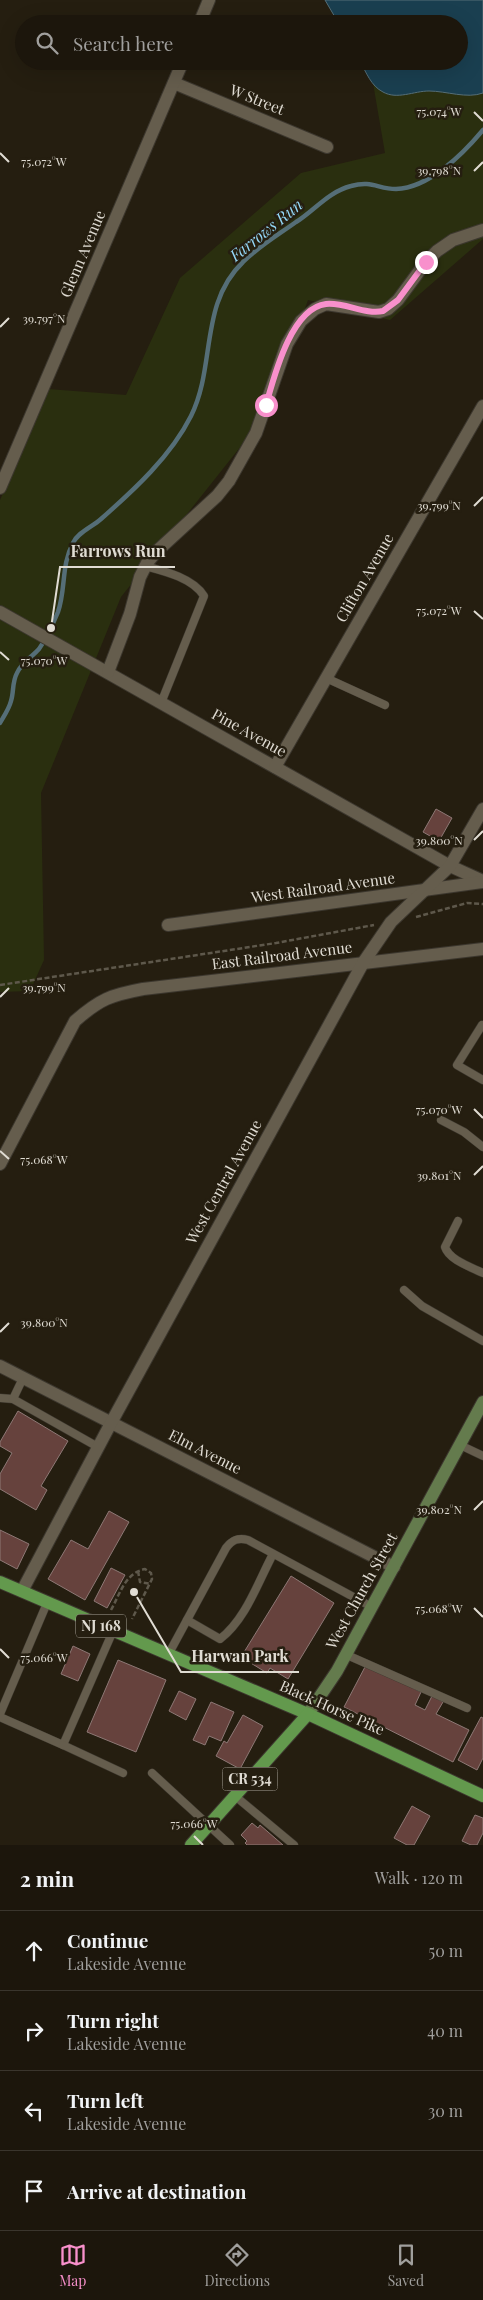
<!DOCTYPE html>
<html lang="en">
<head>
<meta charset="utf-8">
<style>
  :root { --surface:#1c160c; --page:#251f15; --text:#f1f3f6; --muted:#a09f9d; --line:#3a352d; --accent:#f890cc }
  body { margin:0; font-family:"Playfair Display",serif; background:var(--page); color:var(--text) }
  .stop { position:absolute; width:15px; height:15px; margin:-11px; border:4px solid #f890cc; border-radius:50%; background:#fff }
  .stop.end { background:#f890cc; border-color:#fff; box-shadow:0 1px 5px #0008 }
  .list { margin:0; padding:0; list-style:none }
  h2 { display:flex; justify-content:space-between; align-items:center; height:65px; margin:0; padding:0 20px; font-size:21px }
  h2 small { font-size:16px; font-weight:400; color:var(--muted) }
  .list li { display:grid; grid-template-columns:32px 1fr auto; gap:15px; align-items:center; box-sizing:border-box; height:80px; padding:0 20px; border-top:1px solid var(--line) }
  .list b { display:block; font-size:19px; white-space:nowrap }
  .list p { margin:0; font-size:16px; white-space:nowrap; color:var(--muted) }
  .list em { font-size:16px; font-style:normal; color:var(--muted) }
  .icon { flex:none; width:28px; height:28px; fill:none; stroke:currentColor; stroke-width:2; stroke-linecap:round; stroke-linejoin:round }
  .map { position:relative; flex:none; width:483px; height:1845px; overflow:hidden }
  .search { position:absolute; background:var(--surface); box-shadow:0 5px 20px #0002; left:15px; right:15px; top:15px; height:55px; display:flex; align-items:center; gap:12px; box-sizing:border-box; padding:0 18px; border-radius:28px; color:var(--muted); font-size:19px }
  .sheet { height:385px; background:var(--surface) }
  nav { display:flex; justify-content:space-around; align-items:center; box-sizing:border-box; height:70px; border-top:1px solid var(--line); background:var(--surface); font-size:14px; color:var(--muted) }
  nav a { display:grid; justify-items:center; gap:2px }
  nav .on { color:var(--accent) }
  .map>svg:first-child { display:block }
</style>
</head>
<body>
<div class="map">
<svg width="483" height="1845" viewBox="0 0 483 1845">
  <rect width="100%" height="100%" fill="#251e10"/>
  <polygon fill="#2a2f0f" points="483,0 483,239 390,320 308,300 269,411 121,597 41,793 44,960 30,991 0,992 0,500 48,389 126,395 180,278 301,173 385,153 373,83 367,61 459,61 459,24"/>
  <path fill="#1a3f50" stroke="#556e77" d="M325 0H483V93C467 99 446 91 429 91 414 91 397 100 383 92 371 86 366 72 360 61H459V24H339Z"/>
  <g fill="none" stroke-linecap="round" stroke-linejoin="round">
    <path stroke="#556e77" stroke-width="4.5" d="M0 723C4 716 9 709 11 701 14 692 12 682 17 673 21 663 32 657 39 649 47 638 53 624 58 612 66 589 61 565 73 543 78 532 92 527 101 519 134 490 171 456 191 416 216 366 199 304 243 262 259 246 278 235 296 222 315 210 328 192 351 186 372 180 378 189 396 189 429 188 463 154 483 130"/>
  </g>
  <g fill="#66423d" stroke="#8d7875">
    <polygon points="436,809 452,818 439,841 423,832"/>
    <polygon points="18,1411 68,1441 41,1486 47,1490 36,1510 0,1489 0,1474 12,1453 0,1446 0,1442"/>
    <polygon points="109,1511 129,1522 85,1600 48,1579 71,1540 88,1549"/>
    <polygon points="0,1530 29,1544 17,1569 0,1560"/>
    <polygon points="111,1568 125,1575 107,1608 94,1601"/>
    <polygon points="291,1576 334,1603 288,1679 270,1668 267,1673 241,1657"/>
    <polygon points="73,1646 90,1654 78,1681 61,1674"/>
    <polygon points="118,1660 166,1680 136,1752 87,1732"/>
    <polygon points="366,1665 421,1692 415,1705 425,1710 432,1696 443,1702 436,1714 469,1730 453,1762 344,1707"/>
    <polygon points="179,1691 196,1699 186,1720 169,1711"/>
    <polygon points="211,1702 234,1712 221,1741 209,1736 205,1745 193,1740"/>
    <polygon points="243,1715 263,1726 240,1769 216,1756 224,1741 227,1743"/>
    <polygon points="481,1717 483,1718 483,1758 477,1770 458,1760"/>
    <polygon points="412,1806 430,1816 414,1845 407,1845 394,1838"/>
    <polygon points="475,1815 483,1818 483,1833 477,1845 471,1845 462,1841"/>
    <polygon points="252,1823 258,1828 260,1825 283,1845 247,1845 245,1843 247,1841 241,1835"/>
  </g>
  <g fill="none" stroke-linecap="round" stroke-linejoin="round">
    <g stroke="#3c372e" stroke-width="9">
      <g id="lane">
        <path d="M145 566C164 571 193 578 204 596L161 703"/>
        <polyline points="326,678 385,705"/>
        <polyline points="483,1026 482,1025 457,1065 483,1080"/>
        <polyline points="441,1120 464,1132 483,1147"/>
        <path d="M458 1221 445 1247C449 1260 471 1267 483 1273"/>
        <polyline points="404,1290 422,1306 483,1341"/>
        <polyline points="0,1398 13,1399 98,1447"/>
        <polyline points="13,1399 23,1378"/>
        <polyline points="460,1445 483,1456"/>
        <path d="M187 1620 220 1639C246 1619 258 1582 273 1554"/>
        <path d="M168 1655 226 1548C232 1540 238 1537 248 1540L372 1607"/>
        <polyline points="347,1655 467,1708"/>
        <polyline points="0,1714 47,1603"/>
        <polyline points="0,1717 63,1745 113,1631"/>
        <polyline points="63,1745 123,1773"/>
        <polyline points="152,1773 230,1845"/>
        <polyline points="235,1796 294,1845"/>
      </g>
    </g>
    <g stroke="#3c372e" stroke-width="14">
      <g id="street">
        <polyline points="199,24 209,0"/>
        <polyline points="174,83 327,147"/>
        <polyline points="0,488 183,61"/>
        <polyline points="0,612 450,866 483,881"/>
        <polyline points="108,672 130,614 140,577 147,563 157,551 217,496 229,481 256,433 287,344 301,321 315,309 326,304 379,312 388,309 398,300 426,262 437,251 453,240 483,230"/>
        <polyline points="275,767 483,406"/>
        <polyline points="168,925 483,882"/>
        <path d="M0 1164 75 1021C100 999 111 995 143 989L483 949"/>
        <polyline points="0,1366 394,1567"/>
        <polyline points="22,1591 111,1423 363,963 391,922 450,866 483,809"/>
      </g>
    </g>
    <g stroke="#3c372e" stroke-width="14">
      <polyline id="secondary" points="308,1714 337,1671 483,1402"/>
    </g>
    <g stroke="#3c372e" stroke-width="14">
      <g id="primary">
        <polyline points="0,1582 308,1714 483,1796"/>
        <polyline points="191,1845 308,1714"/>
      </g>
    </g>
    <g stroke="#5e584b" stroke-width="2.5" stroke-dasharray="5 2.5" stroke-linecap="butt">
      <polyline points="416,917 467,903 483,904"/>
      <polyline points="0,985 276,943 374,925"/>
      <polyline points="138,1571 140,1582 151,1584"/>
      <path d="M111 1610C120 1594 125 1573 145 1569L151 1573 152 1579 132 1619"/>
    </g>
    <use href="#lane" stroke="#655d4d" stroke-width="8"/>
    <use href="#street" stroke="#655d4d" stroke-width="12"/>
    <use href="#secondary" stroke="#647b4d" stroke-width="12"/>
    <use href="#primary" stroke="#63994d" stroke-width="12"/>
  </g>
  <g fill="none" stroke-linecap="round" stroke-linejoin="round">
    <path stroke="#f890cc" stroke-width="6" d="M266 405C274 377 291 308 326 304 345 302 365 315 383 311L398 300 426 262"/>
  </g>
  <path fill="none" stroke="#e0dcd3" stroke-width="2" d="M474 112 483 121M0 153 9 162M474 171 483 162M0 327 9 318M474 506 483 497M474 611 483 619M0 652 9 660M474 840 483 831M0 997 9 988M474 1109 483 1118M0 1151 9 1159M474 1175 483 1166M0 1332 9 1323M474 1510 483 1501M474 1608 483 1617M0 1649 9 1658M194 1836 203 1845"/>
  <g text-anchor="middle" stroke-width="5" stroke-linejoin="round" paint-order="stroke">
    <g fill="#251e10" stroke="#a8a398" stroke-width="1">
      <rect x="76" y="1614.5" width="50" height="23" rx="4"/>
      <rect x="222.5" y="1767.5" width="55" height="23" rx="4"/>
    </g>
    <g font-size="14" font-weight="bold" fill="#e0dcd3">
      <text x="101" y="1631">NJ 168</text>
      <text x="250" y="1784">CR 534</text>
    </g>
    <g font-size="15" fill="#e0dcd3" stroke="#251e10">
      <text transform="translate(257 100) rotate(22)" y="5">W Street</text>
      <text transform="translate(83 254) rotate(-67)" y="5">Glenn Avenue</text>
      <text transform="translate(365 578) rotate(-60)" y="5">Clifton Avenue</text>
      <text transform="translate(249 733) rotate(29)" y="5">Pine Avenue</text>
      <text transform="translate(323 888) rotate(-8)" y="5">West Railroad Avenue</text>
      <text transform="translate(282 956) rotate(-7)" y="5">East Railroad Avenue</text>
      <text transform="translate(224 1182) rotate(-61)" y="5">West Central Avenue</text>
      <text transform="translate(205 1452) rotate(27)" y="5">Elm Avenue</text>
      <text transform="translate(362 1591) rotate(-61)" y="5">West Church Street</text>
      <text transform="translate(332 1708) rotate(24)" y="5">Black Horse Pike</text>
    </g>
    <g font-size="16" font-style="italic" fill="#94d7f7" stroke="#251e10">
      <text transform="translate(266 230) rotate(-39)" y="6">Farrows Run</text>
    </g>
  </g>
  <g font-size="12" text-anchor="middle" fill="#e0dcd3" stroke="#251e10" stroke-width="5" stroke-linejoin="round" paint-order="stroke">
    <text x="439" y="116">75.074°W</text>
    <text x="44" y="166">75.072°W</text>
    <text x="439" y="175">39.798°N</text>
    <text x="44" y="323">39.797°N</text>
    <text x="439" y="510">39.799°N</text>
    <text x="439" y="615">75.072°W</text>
    <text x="44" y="665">75.070°W</text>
    <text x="439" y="845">39.800°N</text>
    <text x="44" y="992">39.799°N</text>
    <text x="439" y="1114">75.070°W</text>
    <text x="44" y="1164">75.068°W</text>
    <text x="439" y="1180">39.801°N</text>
    <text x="44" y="1327">39.800°N</text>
    <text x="439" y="1514">39.802°N</text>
    <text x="439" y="1613">75.068°W</text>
    <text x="44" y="1662">75.066°W</text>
    <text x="194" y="1828">75.066°W</text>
  </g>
  <path fill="none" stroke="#e0dcd3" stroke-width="2" d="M51 628L60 567H175M134 1592L181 1672H299"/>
  <g fill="#e0dcd3" stroke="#251e10" stroke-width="2">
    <circle cx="51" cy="628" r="5"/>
    <circle cx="134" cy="1592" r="5"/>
  </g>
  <g font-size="16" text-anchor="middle" font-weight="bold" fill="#e0dcd3" stroke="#251e10" stroke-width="5" stroke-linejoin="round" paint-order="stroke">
    <text x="118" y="557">Farrows Run</text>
    <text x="240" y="1662">Harwan Park</text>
  </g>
</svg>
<div class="stop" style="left:266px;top:405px"></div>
<div class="stop end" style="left:426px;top:262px"></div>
<div class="search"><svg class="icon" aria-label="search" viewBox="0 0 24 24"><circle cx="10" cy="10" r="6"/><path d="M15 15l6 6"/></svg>Search here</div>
</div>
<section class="sheet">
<h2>2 min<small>Walk · 120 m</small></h2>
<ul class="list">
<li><svg class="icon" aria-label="ahead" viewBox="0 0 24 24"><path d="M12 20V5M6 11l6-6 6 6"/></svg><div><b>Continue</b><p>Lakeside Avenue</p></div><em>50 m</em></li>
<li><svg class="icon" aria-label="right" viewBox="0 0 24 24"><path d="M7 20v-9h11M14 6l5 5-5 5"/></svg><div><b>Turn right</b><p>Lakeside Avenue</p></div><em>40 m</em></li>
<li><svg class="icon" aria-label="left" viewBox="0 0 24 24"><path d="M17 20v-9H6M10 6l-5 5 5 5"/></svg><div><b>Turn left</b><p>Lakeside Avenue</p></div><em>30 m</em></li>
<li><svg class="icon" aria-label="arrive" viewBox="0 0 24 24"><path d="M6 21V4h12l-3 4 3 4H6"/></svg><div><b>Arrive at destination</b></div></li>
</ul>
</section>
<nav>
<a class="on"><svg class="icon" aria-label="map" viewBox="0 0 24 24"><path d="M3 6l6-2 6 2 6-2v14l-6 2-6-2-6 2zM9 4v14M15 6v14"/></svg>Map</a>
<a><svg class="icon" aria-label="directions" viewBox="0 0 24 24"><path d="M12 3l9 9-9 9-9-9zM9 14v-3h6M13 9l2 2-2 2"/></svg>Directions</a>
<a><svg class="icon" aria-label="saved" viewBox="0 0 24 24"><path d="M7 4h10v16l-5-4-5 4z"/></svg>Saved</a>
</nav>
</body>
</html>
